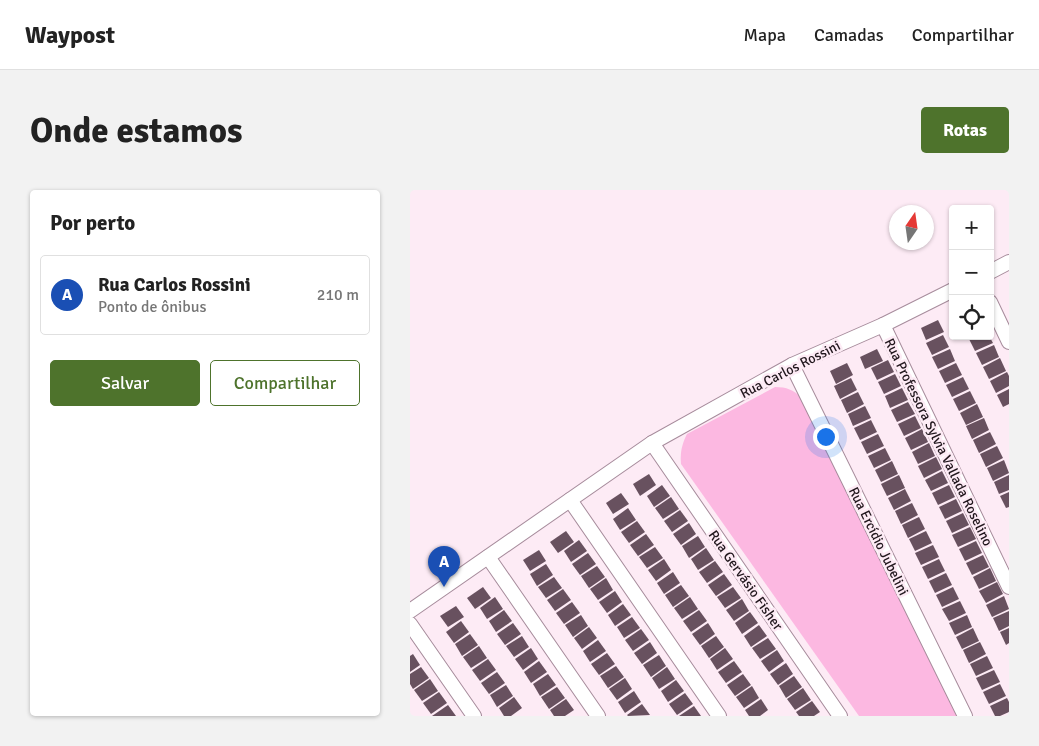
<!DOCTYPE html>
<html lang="pt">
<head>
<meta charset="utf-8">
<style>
  :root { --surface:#fff; --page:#f2f2f2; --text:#222; --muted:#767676; --line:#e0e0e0; --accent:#4e732c }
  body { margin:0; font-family:Signika,sans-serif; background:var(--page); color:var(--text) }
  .controls { position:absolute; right:15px; top:15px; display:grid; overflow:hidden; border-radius:5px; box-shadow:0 1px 4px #0004 }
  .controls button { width:45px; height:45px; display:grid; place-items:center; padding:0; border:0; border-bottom:1px solid var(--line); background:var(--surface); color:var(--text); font:25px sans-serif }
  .compass { position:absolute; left:479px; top:15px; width:45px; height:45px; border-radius:50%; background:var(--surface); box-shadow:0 1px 4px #0004; rotate:13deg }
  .you { position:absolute; left:415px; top:246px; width:18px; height:18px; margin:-12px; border:4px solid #fff; border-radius:50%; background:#1a73e8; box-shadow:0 0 0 8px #1a73e833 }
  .badge { display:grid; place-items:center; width:32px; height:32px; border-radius:50%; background:var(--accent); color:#fff; font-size:16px; font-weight:700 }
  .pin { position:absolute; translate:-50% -41px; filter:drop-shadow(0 1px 2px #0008) }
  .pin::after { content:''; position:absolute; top:26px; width:18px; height:15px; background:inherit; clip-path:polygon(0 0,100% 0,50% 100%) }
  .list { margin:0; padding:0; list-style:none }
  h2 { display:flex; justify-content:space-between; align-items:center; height:65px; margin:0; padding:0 20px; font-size:21px }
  h2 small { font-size:16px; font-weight:400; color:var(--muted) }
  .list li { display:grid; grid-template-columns:32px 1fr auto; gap:15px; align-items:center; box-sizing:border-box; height:80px; margin:0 10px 10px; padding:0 10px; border:1px solid var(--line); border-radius:5px }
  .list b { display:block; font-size:19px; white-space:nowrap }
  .list p { margin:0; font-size:16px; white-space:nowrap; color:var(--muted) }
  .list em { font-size:16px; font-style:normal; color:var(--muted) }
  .actions { display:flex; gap:10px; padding:15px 20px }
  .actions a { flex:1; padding:11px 0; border:1px solid var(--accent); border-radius:5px; text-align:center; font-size:18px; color:var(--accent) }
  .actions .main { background:var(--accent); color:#fff }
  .icon { flex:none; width:28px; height:28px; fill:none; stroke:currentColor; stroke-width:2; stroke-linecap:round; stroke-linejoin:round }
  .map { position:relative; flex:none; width:599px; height:526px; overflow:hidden; border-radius:5px }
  header { display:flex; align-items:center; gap:30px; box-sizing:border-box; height:70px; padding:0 25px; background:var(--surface); border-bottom:1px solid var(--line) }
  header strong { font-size:24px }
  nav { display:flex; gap:28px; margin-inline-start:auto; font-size:18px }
  .intro { display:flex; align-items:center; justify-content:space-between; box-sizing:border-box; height:120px; padding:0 30px }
  h1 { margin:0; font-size:35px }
  .button { padding:12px 22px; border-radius:5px; background:var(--accent); color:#fff; font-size:18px; font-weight:700 }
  main { display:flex; gap:30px; padding:0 30px }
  aside { flex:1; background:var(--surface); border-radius:5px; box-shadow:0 1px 4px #0004 }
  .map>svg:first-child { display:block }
</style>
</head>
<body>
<header>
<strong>Waypost</strong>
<nav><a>Mapa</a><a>Camadas</a><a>Compartilhar</a></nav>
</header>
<div class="intro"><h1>Onde estamos</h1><a class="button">Rotas</a></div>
<main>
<aside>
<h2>Por perto<small></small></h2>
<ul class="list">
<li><span class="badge" style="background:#1a4fb4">A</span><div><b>Rua Carlos Rossini</b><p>Ponto de ônibus</p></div><em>210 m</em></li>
</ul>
<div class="actions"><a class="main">Salvar</a><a>Compartilhar</a></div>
</aside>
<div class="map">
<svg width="599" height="526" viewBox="0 0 599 526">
  <rect width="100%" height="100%" fill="#fdebf5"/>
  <path fill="#fcb8e1" d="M365 197C377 197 383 200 391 207L548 526H449L271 274C270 262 272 254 277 244Z"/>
  <g fill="#68515f">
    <polygon points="528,130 534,142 516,150 511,138"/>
    <polygon points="533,145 539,157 522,165 516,153"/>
    <polygon points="565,146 579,146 583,153 565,161 559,149"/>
    <polygon points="584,155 589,167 572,175 566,163"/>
    <polygon points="467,159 473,171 455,179 450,167"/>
    <polygon points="540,159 545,171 528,179 522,167"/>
    <polygon points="590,168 596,181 579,189 573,177"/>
    <polygon points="478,170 484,182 467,190 461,178"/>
    <polygon points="437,173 443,185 426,194 420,181"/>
    <polygon points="546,173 552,185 535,193 529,181"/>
    <polygon points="597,182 599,186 599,196 586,203 580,191"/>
    <polygon points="485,184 491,196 474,204 468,192"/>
    <polygon points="553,187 559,199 542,207 536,195"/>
    <polygon points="441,188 447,200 430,209 424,196"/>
    <polygon points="492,198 498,210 480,218 475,206"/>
    <polygon points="599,199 599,214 593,217 587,205"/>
    <polygon points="560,201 566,213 549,221 543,209"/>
    <polygon points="448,202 454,214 437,223 431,210"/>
    <polygon points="498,212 505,224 487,232 481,220"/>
    <polygon points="567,214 573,227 556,235 550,223"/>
    <polygon points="455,216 461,228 443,236 438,224"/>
    <polygon points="505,226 511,238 494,246 488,234"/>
    <polygon points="574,228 579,240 562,249 556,236"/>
    <polygon points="461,230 467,242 450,250 444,238"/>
    <polygon points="512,239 518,252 501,260 495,248"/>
    <polygon points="580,242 586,254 569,263 563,250"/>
    <polygon points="468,244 474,256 457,264 451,252"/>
    <polygon points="519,253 525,266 508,274 502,262"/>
    <polygon points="587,256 593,268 576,277 570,264"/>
    <polygon points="475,258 481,270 464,278 458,266"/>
    <polygon points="526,267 532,279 514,288 508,276"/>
    <polygon points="594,270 599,283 583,291 577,278"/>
    <polygon points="482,271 488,284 471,292 465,280"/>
    <polygon points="532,281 538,293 521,301 515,290"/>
    <polygon points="239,284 246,295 230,306 223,294"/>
    <polygon points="489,285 495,298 477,306 471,294"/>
    <polygon points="599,285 599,300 589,304 584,292"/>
    <polygon points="252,295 260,306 244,317 237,306"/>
    <polygon points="539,295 545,307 528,315 522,303"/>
    <polygon points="495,299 501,311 484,320 478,308"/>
    <polygon points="599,302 599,317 596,318 590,306"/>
    <polygon points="211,303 219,314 203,324 196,313"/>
    <polygon points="261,307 269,319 253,329 245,318"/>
    <polygon points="546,309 552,321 535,329 529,317"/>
    <polygon points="502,313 508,325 491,334 485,321"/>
    <polygon points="218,318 226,330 210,340 203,329"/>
    <polygon points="270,320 278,331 262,342 254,331"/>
    <polygon points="553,323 559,335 542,343 536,331"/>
    <polygon points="509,327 515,339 498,348 492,335"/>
    <polygon points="227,331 235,342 219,353 211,342"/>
    <polygon points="279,333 286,344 271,355 263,344"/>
    <polygon points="560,337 566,349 548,357 542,345"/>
    <polygon points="156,341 164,352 148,363 140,352"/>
    <polygon points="516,341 522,353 505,361 499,349"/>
    <polygon points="236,344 244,355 228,366 220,355"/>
    <polygon points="288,346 295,357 279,368 272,356"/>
    <polygon points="169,350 177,361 161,372 154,361"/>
    <polygon points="566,351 572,363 555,371 549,359"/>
    <polygon points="523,355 529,367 511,375 505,363"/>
    <polygon points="245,357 253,368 237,378 229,367"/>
    <polygon points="296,358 304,370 288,380 281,369"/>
    <polygon points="129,360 136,371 120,381 113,370"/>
    <polygon points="178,363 186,374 170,385 162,374"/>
    <polygon points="573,365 579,377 562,385 556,373"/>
    <polygon points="254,369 261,380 246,391 238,380"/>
    <polygon points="529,369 535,381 518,389 512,377"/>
    <polygon points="305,371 313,382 297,393 289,382"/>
    <polygon points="136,374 143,385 127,396 120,384"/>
    <polygon points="187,376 195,387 179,398 171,386"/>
    <polygon points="580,378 586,391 569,399 563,387"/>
    <polygon points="263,382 270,393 254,404 247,393"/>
    <polygon points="536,383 542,395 525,403 519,391"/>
    <polygon points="314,384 322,395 306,406 298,395"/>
    <polygon points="144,387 152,398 136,408 128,397"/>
    <polygon points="196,388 203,400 188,410 180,399"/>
    <polygon points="587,392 593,404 576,413 569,401"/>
    <polygon points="271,395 279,406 263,417 255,405"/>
    <polygon points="73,397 81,408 65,419 57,408"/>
    <polygon points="323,397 331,408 315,418 307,407"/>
    <polygon points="543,397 549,409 532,417 526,405"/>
    <polygon points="153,399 161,410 145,421 137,410"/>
    <polygon points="205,401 212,412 197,423 189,412"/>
    <polygon points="594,406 599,419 582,427 576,415"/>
    <polygon points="85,407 93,419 77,429 70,418"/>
    <polygon points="280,407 288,419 272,429 264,418"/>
    <polygon points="332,409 339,421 324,431 316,420"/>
    <polygon points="550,411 556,423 539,431 532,419"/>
    <polygon points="162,412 170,423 154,434 146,423"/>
    <polygon points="213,414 221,425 205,436 198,425"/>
    <polygon points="46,416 54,427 38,437 30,426"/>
    <polygon points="94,420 102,431 86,442 79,431"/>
    <polygon points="289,420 297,431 281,442 273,431"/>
    <polygon points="599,421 599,436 589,441 583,428"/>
    <polygon points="340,422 348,433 332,444 325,433"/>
    <polygon points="171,425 178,436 163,447 155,435"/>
    <polygon points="557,425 562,437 545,445 539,433"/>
    <polygon points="222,427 230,438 214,448 207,437"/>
    <polygon points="51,431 59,442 44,453 36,442"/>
    <polygon points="103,433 111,444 95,455 87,444"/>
    <polygon points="298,433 305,444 290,455 282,444"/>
    <polygon points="349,435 357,446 341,457 334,446"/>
    <polygon points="179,437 187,448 172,459 164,448"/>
    <polygon points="563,438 569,451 552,459 546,447"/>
    <polygon points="599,438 599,453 596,455 590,442"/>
    <polygon points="231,439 239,450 223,461 215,450"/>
    <polygon points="60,444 68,455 52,466 45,454"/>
    <polygon points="112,446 119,457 104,467 96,456"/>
    <polygon points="306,446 314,457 299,468 291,456"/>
    <polygon points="358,448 366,459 350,469 342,458"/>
    <polygon points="188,450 196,461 180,472 173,461"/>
    <polygon points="240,452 247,463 232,474 224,463"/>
    <polygon points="570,452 576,464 559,473 553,460"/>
    <polygon points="69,456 77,468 61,478 53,467"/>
    <polygon points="121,458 128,469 113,480 105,469"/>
    <polygon points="315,458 323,469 307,480 300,469"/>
    <polygon points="367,460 374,471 359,482 351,471"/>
    <polygon points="197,463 205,474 189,485 181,474"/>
    <polygon points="3,464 10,475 0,482 0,466"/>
    <polygon points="249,465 256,476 241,487 233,475"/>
    <polygon points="577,466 583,478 566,486 560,474"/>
    <polygon points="78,469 86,480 70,491 62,480"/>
    <polygon points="129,471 137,482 121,493 114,482"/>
    <polygon points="324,471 332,482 316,493 308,482"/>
    <polygon points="376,473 383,484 368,495 360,484"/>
    <polygon points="206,476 214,487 198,498 190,486"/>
    <polygon points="11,477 19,488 3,499 0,494 0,484"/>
    <polygon points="257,477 265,489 249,499 242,488"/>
    <polygon points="584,480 590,492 572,500 566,488"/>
    <polygon points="87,482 95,493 79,504 71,493"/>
    <polygon points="138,484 146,495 130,506 123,494"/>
    <polygon points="333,484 341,495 325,506 317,495"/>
    <polygon points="384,486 392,497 376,508 369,496"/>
    <polygon points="215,488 222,499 207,510 199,499"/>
    <polygon points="20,489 28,501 12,511 4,500"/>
    <polygon points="266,490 274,501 258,512 251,501"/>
    <polygon points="590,494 596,506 579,514 573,502"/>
    <polygon points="96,495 103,506 87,517 80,505"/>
    <polygon points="342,496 349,508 334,518 326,507"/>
    <polygon points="147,497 155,508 139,519 131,507"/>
    <polygon points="393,498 401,510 385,520 377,509"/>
    <polygon points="224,501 231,512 215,523 208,512"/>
    <polygon points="29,502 37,513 21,524 13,513"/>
    <polygon points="275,503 283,514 267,525 259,514"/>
    <polygon points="104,507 112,518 101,526 94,526 89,518"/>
    <polygon points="597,508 599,512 599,522 590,526 585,526 580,516"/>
    <polygon points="156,509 164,520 155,526 144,526 140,520"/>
    <polygon points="351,509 358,520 350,526 339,526 335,520"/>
    <polygon points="402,511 410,522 404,526 389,526 386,522"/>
    <polygon points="232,514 240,525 218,526 217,525"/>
    <polygon points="38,515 46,526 22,526"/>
    <polygon points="284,516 291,526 269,526"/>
  </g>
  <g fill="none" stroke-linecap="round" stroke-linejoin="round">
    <g stroke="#a78c9c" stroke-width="16">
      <g id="minor">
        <polyline points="580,82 599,72"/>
        <polyline points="580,112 599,152"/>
        <polyline points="473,135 599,397"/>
        <polyline points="382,175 555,526"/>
        <polyline points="242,253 430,526"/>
        <polyline points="160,310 309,526"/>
        <polyline points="78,367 188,526"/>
        <polyline points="0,421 242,253 382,175 473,135 543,100"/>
        <polyline points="0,434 64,526"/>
      </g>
    </g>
    <use href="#minor" stroke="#fff" stroke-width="14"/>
  </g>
  <g text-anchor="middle" stroke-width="5" stroke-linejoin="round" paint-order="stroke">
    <g font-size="14" fill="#21171d" stroke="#fdebf5">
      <text transform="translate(380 179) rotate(-27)" y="5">Rua Carlos Rossini</text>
      <text transform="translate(529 252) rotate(64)" y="5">Rua Professora Sylvia Vallada Roselino</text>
      <text transform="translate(469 351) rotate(64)" y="5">Rua Ercídio Jubelini</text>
      <text transform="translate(336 390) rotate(55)" y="5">Rua Gervásio Fisher</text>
    </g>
  </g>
</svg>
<div class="controls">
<button>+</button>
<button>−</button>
<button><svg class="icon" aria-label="locate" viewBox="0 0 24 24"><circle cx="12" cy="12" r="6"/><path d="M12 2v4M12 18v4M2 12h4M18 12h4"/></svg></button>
</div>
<svg class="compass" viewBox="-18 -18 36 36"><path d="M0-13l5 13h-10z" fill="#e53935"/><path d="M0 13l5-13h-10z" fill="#767676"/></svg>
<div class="you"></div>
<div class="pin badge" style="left:34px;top:397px;background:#1a4fb4">A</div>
</div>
</main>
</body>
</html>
